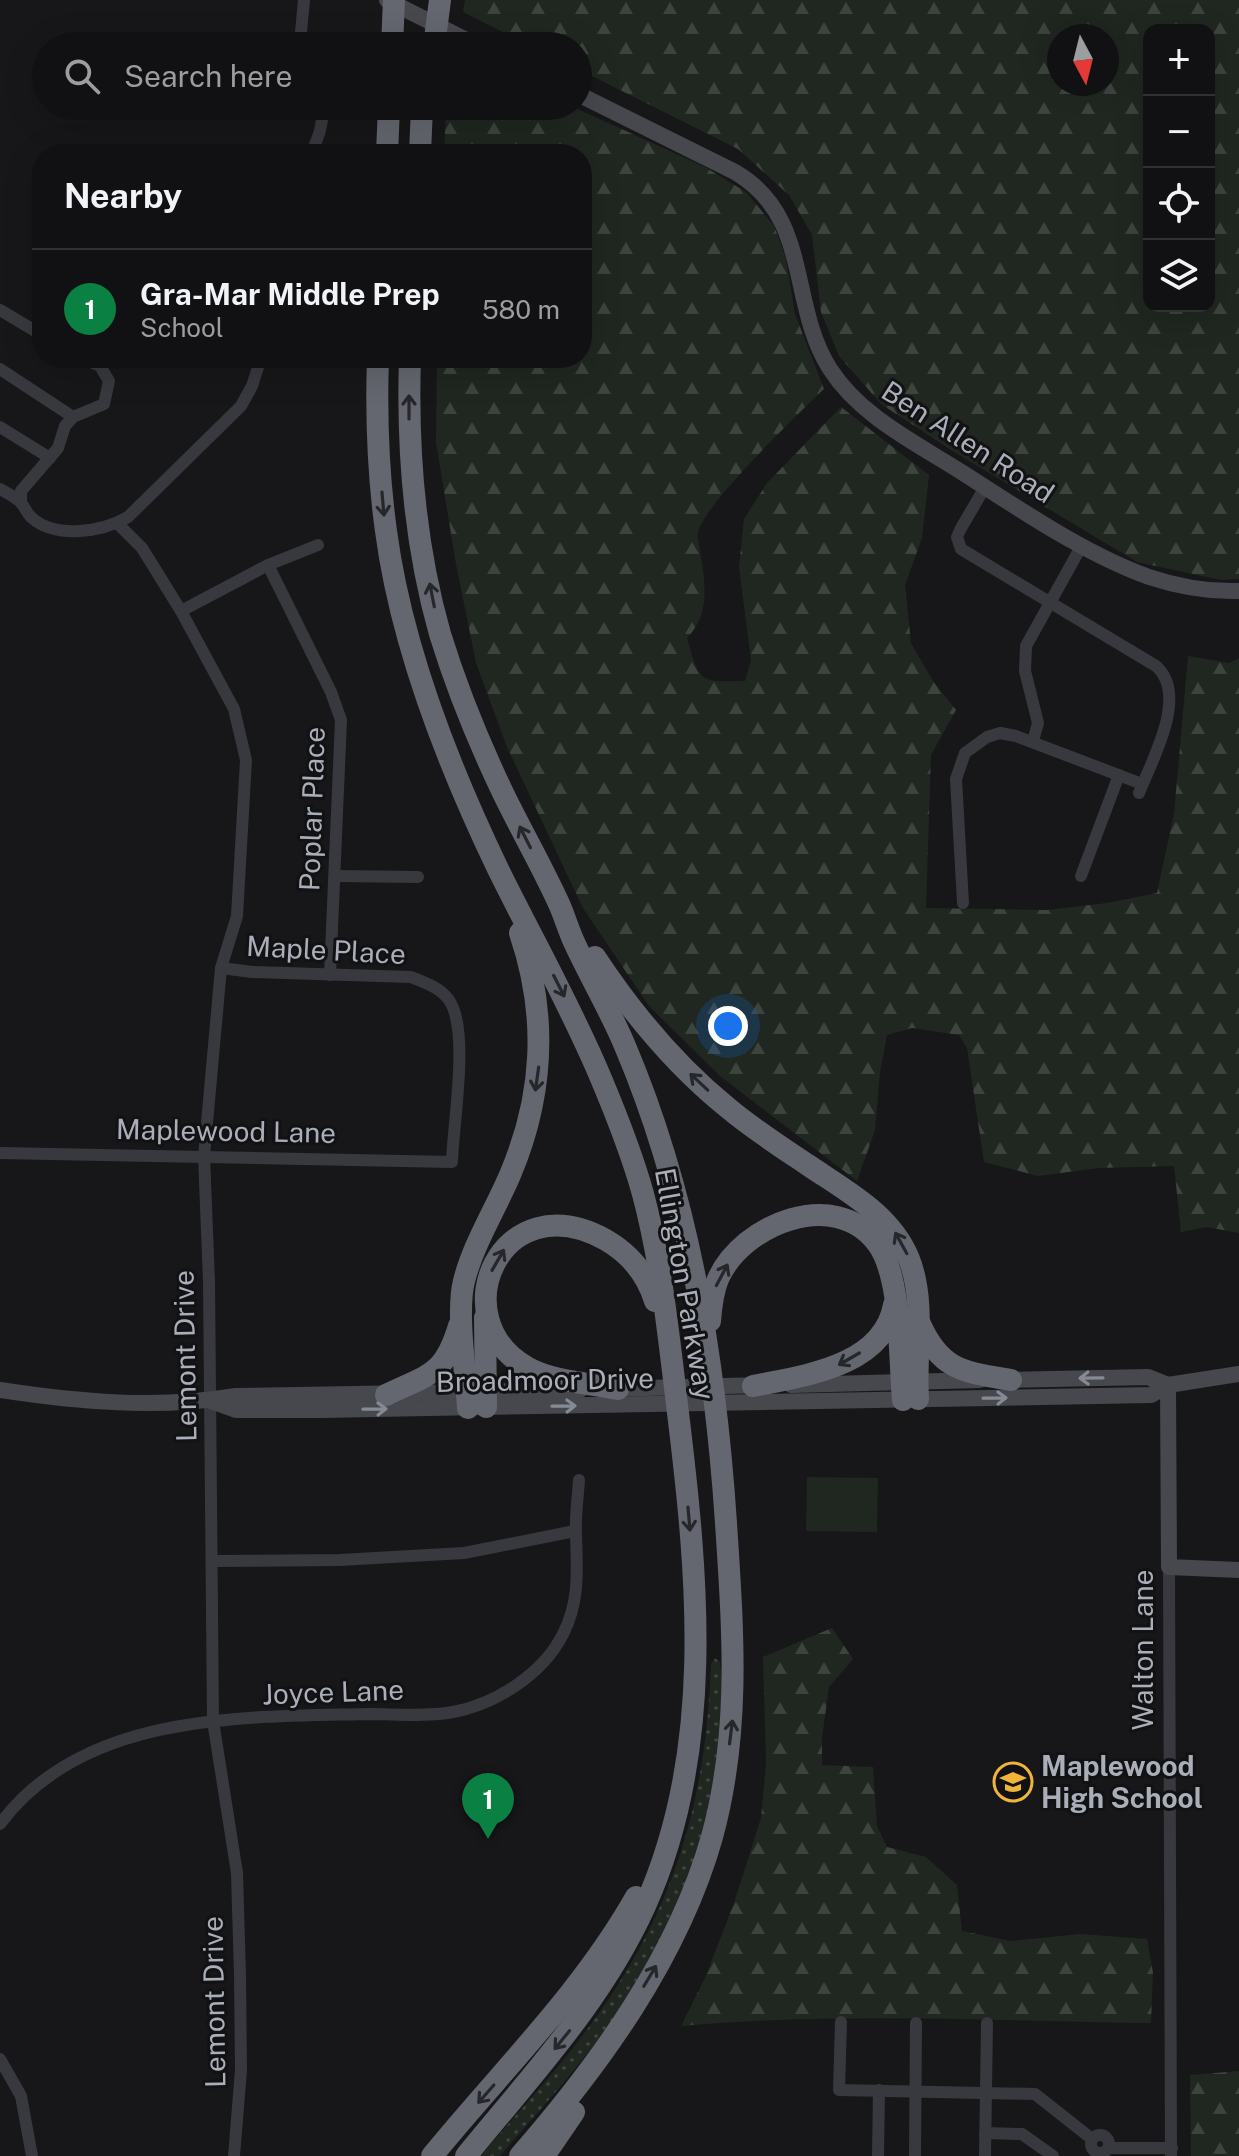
<!DOCTYPE html>
<html lang="en">
<head>
<meta charset="utf-8">
<style>
  :root { --surface:#111113; --page:#1a1a1c; --text:#f1f3f6; --muted:#9c9da0; --line:#303133; --accent:#0b8043 }
  body { margin:0; font-family:"Public Sans",sans-serif; background:var(--page); color:var(--text) }
  .controls { position:absolute; right:24px; top:24px; display:grid; overflow:hidden; border-radius:16px; box-shadow:0 8px 32px #0002 }
  .controls button { width:72px; height:72px; display:grid; place-items:center; padding:0; border:0; border-bottom:2px solid var(--line); background:var(--surface); color:var(--text); font:40px sans-serif }
  .compass { position:absolute; left:1047px; top:24px; width:72px; height:72px; border-radius:50%; background:var(--surface); box-shadow:0 8px 32px #0002; rotate:173deg }
  .you { position:absolute; left:728px; top:1026px; width:28px; height:28px; margin:-20px; border:6px solid #fff; border-radius:50%; background:#1a73e8; box-shadow:0 0 0 12px #1a73e833 }
  .badge { display:grid; place-items:center; width:52px; height:52px; border-radius:50%; background:var(--accent); color:#fff; font-size:26px; font-weight:700 }
  .pin { position:absolute; translate:-50% -66px; filter:drop-shadow(0 2px 4px #0008) }
  .pin::after { content:''; position:absolute; top:42px; width:28px; height:24px; background:inherit; clip-path:polygon(0 0,100% 0,50% 100%) }
  .list { margin:0; padding:0; list-style:none }
  h2 { display:flex; justify-content:space-between; align-items:center; height:104px; margin:0; padding:0 32px; font-size:34px }
  h2 small { font-size:26px; font-weight:400; color:var(--muted) }
  .list li { display:grid; grid-template-columns:52px 1fr auto; gap:24px; align-items:center; box-sizing:border-box; height:120px; padding:0 32px; border-top:2px solid var(--line) }
  .list b { display:block; font-size:30px; white-space:nowrap }
  .list p { margin:0; font-size:26px; white-space:nowrap; color:var(--muted) }
  .list em { font-size:26px; font-style:normal; color:var(--muted) }
  .icon { flex:none; width:44px; height:44px; fill:none; stroke:currentColor; stroke-width:2; stroke-linecap:round; stroke-linejoin:round }
  .map { position:relative; flex:none; width:1239px; height:2156px; overflow:hidden }
  .search { position:absolute; background:var(--surface); box-shadow:0 8px 32px #0002; left:32px; top:32px; width:560px; height:88px; display:flex; align-items:center; gap:20px; box-sizing:border-box; padding:0 28px; border-radius:44px; color:var(--muted); font-size:30px }
  .panel { position:absolute; background:var(--surface); box-shadow:0 8px 32px #0002; left:32px; top:144px; width:560px; height:224px; border-radius:32px }
  .map>svg:first-child { display:block }
</style>
</head>
<body>
<div class="map">
<svg width="1239" height="2156" viewBox="0 0 1239 2156">
  <defs>
    <pattern id="green-dots" width="8" height="8" patternUnits="userSpaceOnUse" patternTransform="scale(2)"><rect width="8" height="8" fill="#1f2720"/><path d="M2 2h.1M6 6h.1" fill="none" stroke="#3d443e" stroke-width="1.8" stroke-linecap="round"/></pattern>
    <pattern id="forest-firs" width="22" height="20" patternUnits="userSpaceOnUse" patternTransform="scale(2)"><rect width="22" height="20" fill="#1f2720"/><path d="M5 1l3.5 6h-7zM16 11l3.5 6h-7z" fill="#3d443e"/></pattern>
  </defs>
  <rect width="100%" height="100%" fill="#171719"/>
  <path fill="url(#green-dots)" d="M715 1658 720 1662C734 1763 690 1906 634 1991 595 2049 546 2103 500 2156H481C516 2114 554 2074 586 2031 672 1916 706 1806 711 1664Z"/>
  <g fill="url(#forest-firs)" fill-rule="evenodd">
    <path d="M465 0H1239V579L1221 580 1137 562 951 450 881 404 839 356 821 312 812 235 789 195 738 149 578 69V46H531L463 12ZM1149 30H1209V306H1149ZM1107 36V84H1059V36Z"/>
    <path d="M446 106H571L705 167 746 192 774 226 786 258 795 314 824 389C800 412 702 506 698 533 697 538 700 546 700 551 705 582 711 614 687 638 700 683 698 682 745 681L751 660 739 567 744 519 767 483 841 407 929 475 922 538 905 585 911 643 933 681 956 710 931 755 926 908 1047 910 1107 903 1157 893 1174 814 1188 656 1229 663 1239 658V1233L1207 1227 1181 1232 1174 1166 1099 1168 1038 1176 984 1162 967 1048 959 1035 912 1028 887 1035 880 1072 875 1130 857 1181 720 1076 649 1006 583 908 507 747 476 663 456 564 436 442 437 358H582V154H444Z"/>
    <path d="M832 1628 853 1659 829 1687 822 1738V1765L873 1767 877 1826 887 1847 926 1857 957 1885 962 1931 1010 1941 1080 1934 1147 1939 1153 1973 1151 2023C995 2021 837 2012 681 2026L705 1978 734 1903 761 1818 766 1763 763 1657Z"/>
    <polygon points="1239,2071 1239,2156 1191,2156 1190,2075"/>
  </g>
  <polygon fill="#1f2720" points="807,1477 878,1478 877,1532 806,1531"/>
  <g fill="none" stroke-linecap="round" stroke-linejoin="round">
    <g stroke="#38393e" stroke-width="12">
      <polyline points="304,0 301,32 305,46"/>
      <path d="M311 154C318 138 324 124 322 106"/>
      <polyline points="0,310 42,335"/>
      <polyline points="0,369 73,417"/>
      <polyline points="0,427 50,458"/>
      <path d="M985 487 960 530 957 537 961 549 1156 666C1189 695 1152 760 1139 793"/>
      <path d="M0 489C7 493 16 497 21 503 25 507 27 514 32 518 56 539 102 532 128 517L241 406 252 386 261 358"/>
      <polyline points="21,502 21,491 58,448 65,426 73,417 104,404 109,381 100,366 81,358"/>
      <polyline points="117,523 142,548 181,611 234,709 246,760 237,916 221,968 204,1156 209,1281 213,1721 237,1873 240,1975 241,2070 234,2156"/>
      <polyline points="268,565 331,692 341,720 330,975"/>
      <polyline points="181,611 268,565 318,545"/>
      <polyline points="1033,741 1038,723 1025,671 1026,646 1082,545"/>
      <polyline points="336,876 418,877"/>
      <polyline points="1081,876 1119,775"/>
      <polyline points="963,903 956,779 965,753 987,737 1000,733 1016,736 1142,784"/>
      <path d="M0 1153 452 1162C453 1123 470 1031 449 1000 441 988 424 982 411 977L252 972 221 968"/>
      <polyline points="213,1561 340,1560 464,1553 575,1531"/>
      <polyline points="1169,1567 1171,2156"/>
      <path d="M0 1824C83 1712 243 1717 369 1714 396 1714 427 1717 453 1712 496 1704 543 1674 563 1634 580 1601 577 1570 576 1534 575 1516 578 1497 579 1480"/>
      <polyline points="841,2022 839,2090 1035,2094 1092,2139"/>
      <polyline points="0,2059 21,2096 32,2156"/>
      <polyline points="985,2133 1022,2134 1053,2156"/>
      <circle cx="1100" cy="2144" r="9"/>
      <polyline points="1108,2148 1172,2148"/>
      <polyline points="878,2156 879,2090"/>
      <polyline points="915,2156 916,2023"/>
      <polyline points="985,2156 987,2023"/>
    </g>
    <g stroke="#46484e" stroke-width="16">
      <polyline points="387,0 478,46"/>
      <path d="M578 94 735 172C812 217 788 303 830 369 861 417 916 443 963 473 1021 510 1085 554 1149 577 1179 587 1208 592 1239 591"/>
      <polyline points="1003,1380 1148,1377 1168,1385"/>
      <polyline points="791,1385 980,1380"/>
      <polyline points="1168,1385 1169,1567 1239,1570"/>
      <polyline points="607,1389 764,1385"/>
      <path d="M0 1390C78 1402 158 1409 236 1396L580 1390"/>
      <polyline points="211,1401 236,1410 321,1410 1151,1395 1168,1385 1239,1374"/>
    </g>
    <g stroke="#64676f" stroke-width="22">
      <polyline points="392,46 394,0"/>
      <polyline points="434,46 440,0"/>
      <polyline points="387,154 389,106"/>
      <polyline points="420,154 422,106"/>
      <path d="M378 358C376 416 378 473 386 531 401 645 448 765 498 869 532 938 570 1005 600 1076 616 1114 632 1154 643 1194 662 1265 669 1340 678 1413 698 1577 715 1751 645 1906 602 2001 531 2076 466 2156"/>
      <path d="M410 358C407 450 415 546 440 634 457 689 479 743 504 795 522 832 543 868 560 906 565 918 569 931 574 942 590 977 610 1010 625 1046 689 1197 715 1359 726 1523 733 1631 741 1731 712 1837 678 1957 600 2064 520 2156"/>
      <path d="M595 957C632 1013 676 1066 728 1108 753 1129 781 1147 808 1165 846 1191 891 1214 909 1259 926 1302 915 1354 918 1399"/>
      <polyline points="485,1318 486,1407"/>
      <path d="M710 1321C711 1308 713 1291 718 1279 742 1224 835 1187 877 1243 902 1276 899 1357 903 1400"/>
      <path d="M920 1324C941 1371 964 1372 1011 1380"/>
      <path d="M753 1386C802 1376 883 1367 894 1305"/>
      <path d="M618 1389C589 1383 554 1382 528 1368 440 1319 501 1181 606 1240 630 1254 647 1275 655 1301"/>
      <path d="M386 1395C429 1374 444 1376 459 1326"/>
      <path d="M468 1408C466 1374 456 1313 464 1281 473 1245 495 1210 510 1175 544 1095 548 1016 520 933"/>
      <path d="M432 2156C502 2070 581 1994 636 1897"/>
      <polyline points="544,2156 574,2112"/>
    </g>
  </g>
  <defs><path id="oneway-shaft" d="M-6 0H5M1.5-3L5.5 0L1.5 3" fill="none" stroke-width="1.6" stroke-linecap="round" stroke-linejoin="round" transform="scale(2)"/></defs>
  <g stroke="#26272b">
    <use href="#oneway-shaft" transform="translate(409 407) rotate(-90)"/>
    <use href="#oneway-shaft" transform="translate(383 504) rotate(85)"/>
    <use href="#oneway-shaft" transform="translate(432 595) rotate(-101)"/>
    <use href="#oneway-shaft" transform="translate(525 837) rotate(-117)"/>
    <use href="#oneway-shaft" transform="translate(559 986) rotate(63)"/>
    <use href="#oneway-shaft" transform="translate(537 1079) rotate(98)"/>
    <use href="#oneway-shaft" transform="translate(699 1082) rotate(-137)"/>
    <use href="#oneway-shaft" transform="translate(901 1243) rotate(-119)"/>
    <use href="#oneway-shaft" transform="translate(498 1260) rotate(-60)"/>
    <use href="#oneway-shaft" transform="translate(722 1275) rotate(-62)"/>
    <use href="#oneway-shaft" transform="translate(849 1359) rotate(150)"/>
    <use href="#oneway-shaft" transform="translate(689 1519) rotate(85)"/>
    <use href="#oneway-shaft" transform="translate(731 1732) rotate(-83)"/>
    <use href="#oneway-shaft" transform="translate(650 1976) rotate(-59)"/>
    <use href="#oneway-shaft" transform="translate(562 2040) rotate(129)"/>
    <use href="#oneway-shaft" transform="translate(486 2094) rotate(131)"/>
  </g>
  <g stroke="#868a93">
    <use href="#oneway-shaft" transform="translate(1091 1378) rotate(179)"/>
    <use href="#oneway-shaft" transform="translate(995 1398) rotate(-1)"/>
    <use href="#oneway-shaft" transform="translate(564 1406) rotate(-1)"/>
    <use href="#oneway-shaft" transform="translate(375 1409) rotate(-1)"/>
  </g>
  <defs>
    <g id="school-ring" transform="scale(2)"><circle r="9.5" fill="#121214" stroke="#eeb53a" stroke-width="1.5"/><path d="M0-5L7-2L0 1L-7-2ZM-4 1L0 2.5L4 1V4Q0 6-4 4Z" fill="#eeb53a"/></g>
  </defs>
  <g fill-rule="evenodd">
    <use href="#school-ring" x="1013" y="1782"/>
  </g>
  <g text-anchor="middle" stroke-width="6" stroke-linejoin="round" paint-order="stroke">
    <g font-size="28" fill="#a9aeb8" stroke="#121214">
      <text transform="translate(968 442) rotate(33)" y="10">Ben Allen Road</text>
      <text transform="translate(312 809) rotate(-88)" y="10">Poplar Place</text>
      <text transform="translate(326 950) rotate(3)" y="10">Maple Place</text>
      <text transform="translate(226 1131) rotate(1)" y="10">Maplewood Lane</text>
      <text transform="translate(685 1284) rotate(80)" y="10">Ellington Parkway</text>
      <text transform="translate(185 1356) rotate(-91)" y="10">Lemont Drive</text>
      <text transform="translate(545 1380) rotate(-1)" y="10">Broadmoor Drive</text>
      <text transform="translate(1143 1650) rotate(-90)" y="10">Walton Lane</text>
      <text transform="translate(333 1692) rotate(-2)" y="10">Joyce Lane</text>
      <text transform="translate(214 2002) rotate(-91)" y="10">Lemont Drive</text>
    </g>
    <g font-size="28" font-weight="bold" fill="#a9aeb8" stroke="#121214" text-anchor="start">
      <text x="1041" y="1776">Maplewood<tspan x="1041" dy="32">High School</tspan></text>
    </g>
  </g>
</svg>
<div class="controls">
<button>+</button>
<button>−</button>
<button><svg class="icon" aria-label="locate" viewBox="0 0 24 24"><circle cx="12" cy="12" r="6"/><path d="M12 2v4M12 18v4M2 12h4M18 12h4"/></svg></button>
<button><svg class="icon" aria-label="layers" viewBox="0 0 24 24"><path d="M12 4l9 5-9 5-9-5zM3 14l9 5 9-5"/></svg></button>
</div>
<svg class="compass" viewBox="-18 -18 36 36"><path d="M0-13l5 13h-10z" fill="#e53935"/><path d="M0 13l5-13h-10z" fill="#9c9da0"/></svg>
<div class="you"></div>
<div class="pin badge" style="left:488px;top:1839px">1</div>
<div class="search"><svg class="icon" aria-label="search" viewBox="0 0 24 24"><circle cx="10" cy="10" r="6"/><path d="M15 15l6 6"/></svg>Search here</div>
<section class="panel">
<h2>Nearby<small></small></h2>
<ul class="list">
<li><span class="badge">1</span><div><b>Gra-Mar Middle Prep</b><p>School</p></div><em>580 m</em></li>
</ul>
</section>
</div>
</body>
</html>
